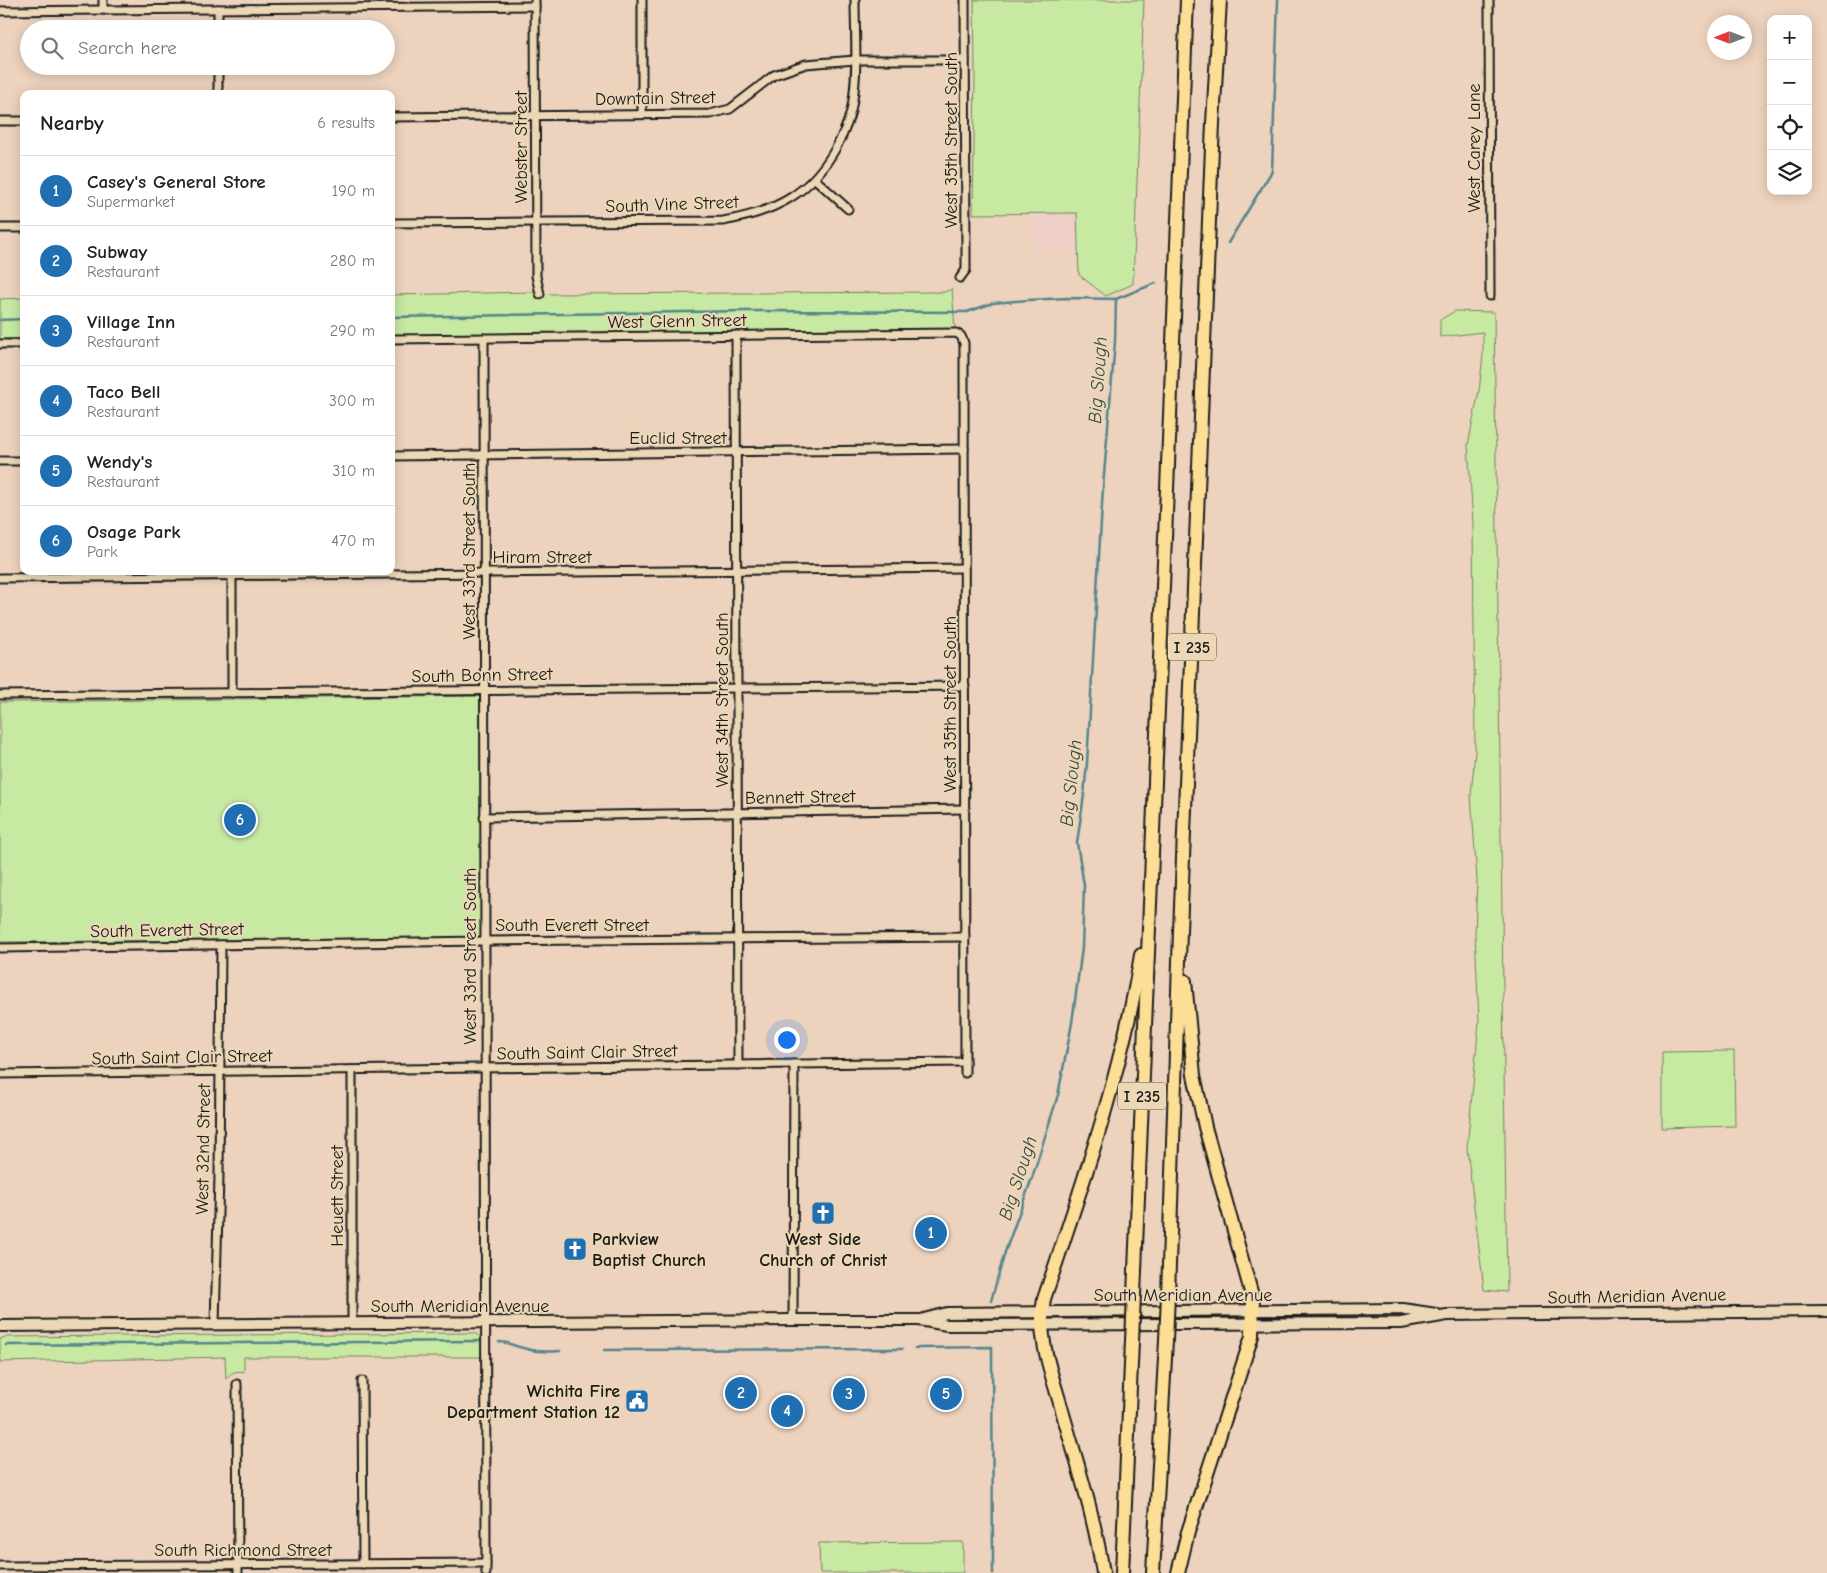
<!DOCTYPE html>
<html lang="en">
<head>
<meta charset="utf-8">
<style>
  :root { --surface:#fff; --page:#f2f2f2; --text:#222; --muted:#767676; --line:#e0e0e0; --accent:#1f6fb2 }
  body { margin:0; font-family:"Comic Neue",sans-serif; background:var(--page); color:var(--text) }
  .controls { position:absolute; right:15px; top:15px; display:grid; overflow:hidden; border-radius:10px; box-shadow:0 2px 12px #0003 }
  .controls button { width:45px; height:45px; display:grid; place-items:center; padding:0; border:0; border-bottom:1px solid var(--line); background:var(--surface); color:var(--text); font:25px sans-serif }
  .compass { position:absolute; left:1707px; top:15px; width:45px; height:45px; border-radius:50%; background:var(--surface); box-shadow:0 2px 12px #0003; rotate:270deg }
  .you { position:absolute; left:786px; top:1039px; width:18px; height:18px; margin:-12px; border:4px solid #fff; border-radius:50%; background:#1a73e8; box-shadow:0 0 0 8px #1a73e833 }
  .badge { display:grid; place-items:center; width:32px; height:32px; border-radius:50%; background:var(--accent); color:#fff; font-size:16px; font-weight:700 }
  .pin { position:absolute; translate:-50% -50%; border:2px solid #fff; box-shadow:0 1px 5px #0006 }
  .list { margin:0; padding:0; list-style:none }
  h2 { display:flex; justify-content:space-between; align-items:center; height:65px; margin:0; padding:0 20px; font-size:21px }
  h2 small { font-size:16px; font-weight:400; color:var(--muted) }
  .list li { display:grid; grid-template-columns:32px 1fr auto; gap:15px; align-items:center; box-sizing:border-box; height:70px; padding:0 20px; border-top:1px solid var(--line) }
  .list b { display:block; font-size:19px; white-space:nowrap }
  .list p { margin:0; font-size:16px; white-space:nowrap; color:var(--muted) }
  .list em { font-size:16px; font-style:normal; color:var(--muted) }
  .icon { flex:none; width:28px; height:28px; fill:none; stroke:currentColor; stroke-width:2; stroke-linecap:round; stroke-linejoin:round }
  .map { position:relative; flex:none; width:1827px; height:1573px; overflow:hidden }
  .search { position:absolute; background:var(--surface); box-shadow:0 2px 12px #0003; left:20px; top:20px; width:375px; height:55px; display:flex; align-items:center; gap:12px; box-sizing:border-box; padding:0 18px; border-radius:28px; color:var(--muted); font-size:19px }
  .panel { position:absolute; background:var(--surface); box-shadow:0 2px 12px #0003; left:20px; top:90px; width:375px; height:485px; border-radius:10px }
  .map>svg:first-child { display:block }
</style>
</head>
<body>
<div class="map">
<svg width="1827" height="1573" viewBox="0 0 1827 1573">
  <rect width="100%" height="100%" fill="#edd3be"/>
  <filter id="ink" filterUnits="userSpaceOnUse"><feTurbulence type="fractalNoise" baseFrequency=".02" numOctaves="2"/><feDisplacementMap in="SourceGraphic" scale="10" xChannelSelector="R" yChannelSelector="G"/><feConvolveMatrix kernelMatrix="1 2 1 2 8 2 1 2 1" color-interpolation-filters="sRGB"/></filter>
  <g filter="url(#ink)">
    <polygon fill="#efcec8" points="1035,213 1077,213 1078,249 1035,250"/>
    <g fill="#c7e9a2" stroke="#72825f">
      <polygon points="974,0 1144,0 1133,284 1106,296 1079,275 1077,213 973,214 975,73"/>
      <polygon points="952,289 955,329 391,335 391,295 533,292 551,294 944,292"/>
      <polygon points="24,298 24,338 0,339 0,299"/>
      <polygon points="1455,311 1494,312 1507,1292 1484,1290 1467,1148 1479,1022 1475,933 1477,880 1471,795 1475,752 1473,523 1468,445 1479,391 1483,355 1483,332 1440,337 1440,320"/>
      <polygon points="480,696 481,938 0,942 0,702"/>
      <polygon points="1734,1051 1735,1126 1662,1128 1662,1052"/>
      <path d="M474 1333C484 1336 481 1348 481 1357H244V1372C236 1370 230 1373 226 1379L225 1357 0 1362V1339L5 1337Z"/>
      <polygon points="963,1542 963,1573 820,1573 819,1543"/>
    </g>
    <g fill="none" stroke-linecap="round" stroke-linejoin="round">
      <g stroke="#54848c" stroke-width="2.5">
        <polyline points="1228,243 1272,171 1278,0"/>
        <polyline points="391,317 746,311 967,312 993,303 1028,300 1067,298 1116,299"/>
        <polyline points="0,320 24,319"/>
        <polyline points="991,1301 1005,1252 1032,1178 1058,1095 1072,1023 1082,948 1084,885 1077,843 1084,795 1087,763 1103,487 1115,342 1116,299 1156,283"/>
        <path d="M499 1342C508 1342 514 1346 523 1348 535 1352 548 1352 560 1351"/>
        <polyline points="6,1345 479,1341"/>
        <polyline points="915,1348 992,1347 993,1573"/>
        <polyline points="604,1350 902,1349"/>
      </g>
      <g stroke="#1c1c1c" stroke-width="11">
        <g id="street">
          <polyline points="103,0 103,10"/>
          <polyline points="535,0 536,276 540,294"/>
          <polyline points="642,0 642,114"/>
          <polyline points="1489,0 1490,296"/>
          <polyline points="218,9 218,29"/>
          <polyline points="0,11 535,6"/>
          <polyline points="218,66 218,94"/>
          <polyline points="391,117 710,114 730,109 774,75 806,64 855,60 965,60"/>
          <polyline points="0,121 24,121"/>
          <polyline points="815,179 848,209"/>
          <path d="M391 223 723 221C775 212 811 194 837 146 845 131 851 117 853 100 858 67 855 33 855 0"/>
          <polyline points="0,228 24,228"/>
          <polyline points="960,278 966,270 966,262 965,0"/>
          <polyline points="736,335 738,1065"/>
          <polyline points="484,338 486,1573"/>
          <polyline points="391,339 956,333 961,336 964,343 964,350 965,1073"/>
          <polyline points="0,344 24,344"/>
          <polyline points="391,456 964,449"/>
          <polyline points="0,461 24,461"/>
          <polyline points="232,572 232,693"/>
          <polyline points="0,578 964,568"/>
          <polyline points="0,695 965,686"/>
          <polyline points="484,817 965,809"/>
          <polyline points="0,948 484,941 965,937"/>
          <polyline points="0,1074 965,1062"/>
          <polyline points="793,1320 794,1064"/>
          <polyline points="352,1323 352,1070"/>
          <polyline points="215,1324 219,1176 221,945"/>
          <polyline points="362,1381 363,1564"/>
          <polyline points="237,1384 238,1573"/>
          <polyline points="0,1566 486,1563"/>
        </g>
      </g>
      <g stroke="#1c1c1c" stroke-width="14">
        <g id="secondary">
          <polyline points="924,1319 947,1313 1403,1309 1436,1314"/>
          <polyline points="0,1326 793,1320 919,1320 947,1325 1401,1323 1447,1315 1827,1311"/>
        </g>
      </g>
      <g stroke="#1c1c1c" stroke-width="16">
        <g id="highway">
          <polyline points="1134,1295 1187,0"/>
          <polyline points="1168,1295 1180,931 1213,123 1220,0"/>
          <path d="M1103 1573C1095 1519 1078 1466 1063 1414 1053 1376 1036 1338 1044 1299 1082 1186 1122 1073 1141 955"/>
          <polyline points="1122,1573 1132,1341"/>
          <polyline points="1153,1573 1166,1340"/>
          <polyline points="1178,1573 1188,1532 1252,1336 1253,1299 1205,1127 1194,1075 1185,981"/>
        </g>
      </g>
      <use href="#street" stroke="#ecd8b6" stroke-width="7"/>
      <use href="#secondary" stroke="#ecd8b6" stroke-width="10"/>
      <use href="#highway" stroke="#fdde96" stroke-width="12"/>
      <g stroke="#1c1c1c" stroke-width="16" stroke-linecap="butt">
        <g id="highway-bridge">
          <polyline points="1166,1340 1168,1295"/>
          <polyline points="1132,1341 1134,1295"/>
        </g>
      </g>
      <use href="#highway-bridge" stroke="#fdde96" stroke-width="12"/>
    </g>
  </g>
  <defs>
    <g id="church-square" transform="scale(1.25)"><rect x="-9" y="-9" width="18" height="18" rx="4" fill="#1f6fb2" stroke="#ecd8b6"/><path d="M-1.2-6h2.4v3.5h3.3v2.4h-3.3V6h-2.4V-.1h-3.3v-2.4h3.3Z" fill="#fff"/></g>
    <g id="civic-square" transform="scale(1.25)"><rect x="-9" y="-9" width="18" height="18" rx="4" fill="#1f6fb2" stroke="#ecd8b6"/><path d="M-.6-6.5H3V-4.5H.6V-3L4-1V1h2V6H-6V1h2V-1L-.6-3ZM-1.2 2.5V6h2.4V2.5Z" fill="#fff"/></g>
  </defs>
  <g fill-rule="evenodd">
    <use href="#church-square" x="823" y="1213"/>
    <use href="#church-square" x="575" y="1249"/>
    <use href="#civic-square" x="637" y="1401"/>
  </g>
  <g text-anchor="middle" stroke-width="4" stroke-linejoin="round" paint-order="stroke">
    <g fill="#ecd8b6" stroke="#5a544a" stroke-width="1">
      <rect x="1168" y="633.5" width="48" height="27" rx="4"/>
      <rect x="1118" y="1082.5" width="48" height="27" rx="4"/>
    </g>
    <g font-size="16" font-weight="bold" fill="#1c1c1c">
      <text x="1192" y="653">I 235</text>
      <text x="1142" y="1102">I 235</text>
    </g>
    <g font-size="18" fill="#1c1c1c" stroke="#ecd8b6">
      <text transform="translate(655 98) rotate(-1)" y="6">Downtain Street</text>
      <text transform="translate(951 140) rotate(-90)" y="6">West 35th Street South</text>
      <text transform="translate(521 147) rotate(-90)" y="6">Webster Street</text>
      <text transform="translate(1474 148) rotate(-90)" y="6">West Carey Lane</text>
      <text transform="translate(672 204) rotate(-2)" y="6">South Vine Street</text>
      <text transform="translate(677 321) rotate(-1)" y="6">West Glenn Street</text>
      <text x="678" y="444">Euclid Street</text>
      <text transform="translate(469 551) rotate(-90)" y="6">West 33rd Street South</text>
      <text x="542" y="563">Hiram Street</text>
      <text transform="translate(482 675) rotate(-1)" y="6">South Bonn Street</text>
      <text transform="translate(722 700) rotate(-90)" y="6">West 34th Street South</text>
      <text transform="translate(950 704) rotate(-90)" y="6">West 35th Street South</text>
      <text transform="translate(800 797) rotate(-1)" y="6">Bennett Street</text>
      <text x="572" y="931">South Everett Street</text>
      <text transform="translate(167 930) rotate(-1)" y="6">South Everett Street</text>
      <text transform="translate(470 956) rotate(-90)" y="6">West 33rd Street South</text>
      <text transform="translate(587 1052) rotate(-1)" y="6">South Saint Clair Street</text>
      <text transform="translate(182 1057) rotate(-1)" y="6">South Saint Clair Street</text>
      <text transform="translate(203 1149) rotate(-89)" y="6">West 32nd Street</text>
      <text transform="translate(337 1196) rotate(-90)" y="6">Heuett Street</text>
      <text x="1183" y="1301">South Meridian Avenue</text>
      <text transform="translate(1637 1296) rotate(-1)" y="6">South Meridian Avenue</text>
      <text x="460" y="1312">South Meridian Avenue</text>
      <text x="243" y="1556">South Richmond Street</text>
    </g>
    <g font-size="18" font-weight="bold" fill="#1c1c1c" stroke="#ecd8b6" text-anchor="start">
      <text x="592" y="1245">Parkview<tspan x="592" dy="21">Baptist Church</tspan></text>
      <text x="823" y="1245" text-anchor="middle">West Side<tspan x="823" dy="21">Church of Christ</tspan></text>
      <text x="620" y="1397" text-anchor="end">Wichita Fire<tspan x="620" dy="21">Department Station 12</tspan></text>
    </g>
    <g font-size="19" font-style="italic" fill="#34484a" stroke="#ecd8b6">
      <text transform="translate(1097 380) rotate(-86)" y="7">Big Slough</text>
      <text transform="translate(1070 783) rotate(-84)" y="7">Big Slough</text>
      <text transform="translate(1017 1178) rotate(-72)" y="7">Big Slough</text>
    </g>
  </g>
</svg>
<div class="controls">
<button>+</button>
<button>−</button>
<button><svg class="icon" aria-label="locate" viewBox="0 0 24 24"><circle cx="12" cy="12" r="6"/><path d="M12 2v4M12 18v4M2 12h4M18 12h4"/></svg></button>
<button><svg class="icon" aria-label="layers" viewBox="0 0 24 24"><path d="M12 4l9 5-9 5-9-5zM3 14l9 5 9-5"/></svg></button>
</div>
<svg class="compass" viewBox="-18 -18 36 36"><path d="M0-13l5 13h-10z" fill="#e53935"/><path d="M0 13l5-13h-10z" fill="#767676"/></svg>
<div class="you"></div>
<div class="pin badge" style="left:931px;top:1233px">1</div>
<div class="pin badge" style="left:741px;top:1393px">2</div>
<div class="pin badge" style="left:849px;top:1394px">3</div>
<div class="pin badge" style="left:787px;top:1411px">4</div>
<div class="pin badge" style="left:946px;top:1394px">5</div>
<div class="pin badge" style="left:240px;top:820px">6</div>
<div class="search"><svg class="icon" aria-label="search" viewBox="0 0 24 24"><circle cx="10" cy="10" r="6"/><path d="M15 15l6 6"/></svg>Search here</div>
<section class="panel">
<h2>Nearby<small>6 results</small></h2>
<ul class="list">
<li><span class="badge">1</span><div><b>Casey's General Store</b><p>Supermarket</p></div><em>190 m</em></li>
<li><span class="badge">2</span><div><b>Subway</b><p>Restaurant</p></div><em>280 m</em></li>
<li><span class="badge">3</span><div><b>Village Inn</b><p>Restaurant</p></div><em>290 m</em></li>
<li><span class="badge">4</span><div><b>Taco Bell</b><p>Restaurant</p></div><em>300 m</em></li>
<li><span class="badge">5</span><div><b>Wendy's</b><p>Restaurant</p></div><em>310 m</em></li>
<li><span class="badge">6</span><div><b>Osage Park</b><p>Park</p></div><em>470 m</em></li>
</ul>
</section>
</div>
</body>
</html>
